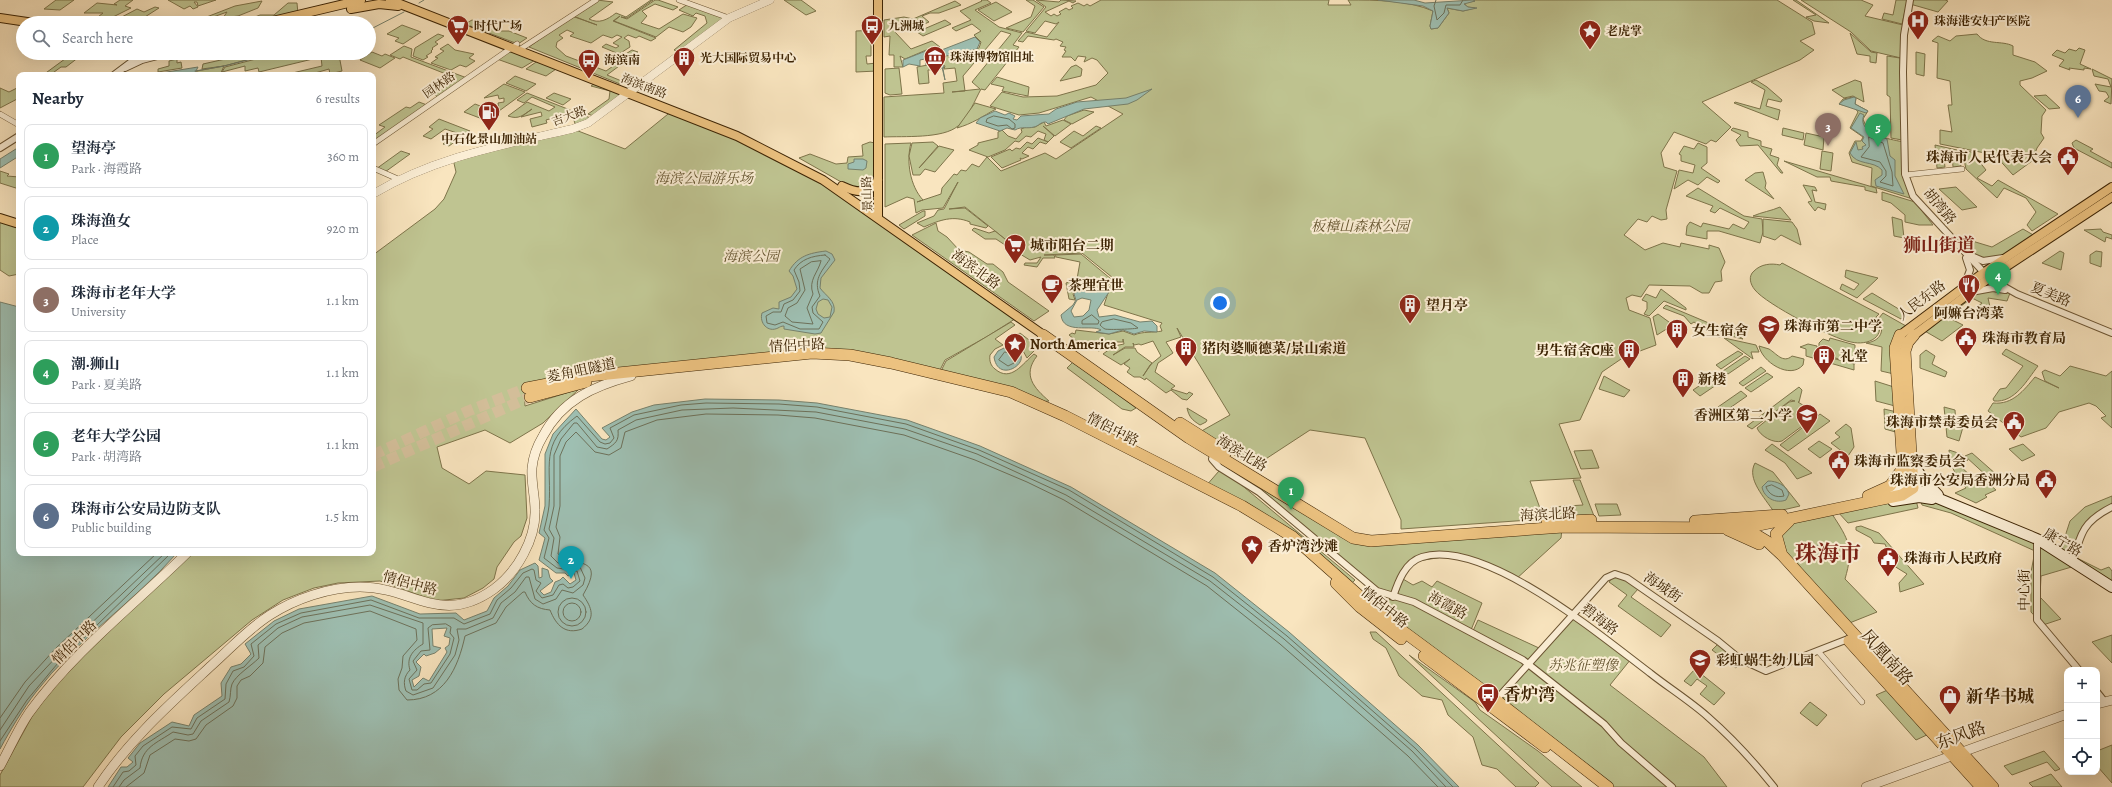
<!DOCTYPE html>
<html lang="en">
<head>
<meta charset="utf-8">
<style>
  :root { --surface:#fff; --page:#f2f2f3; --text:#1f2937; --muted:#747a83; --line:#e0e1e3; --accent:#2563eb }
  body { margin:0; font-family:Alegreya,"Noto Serif SC",serif; background:var(--page); color:var(--text) }
  .controls { position:absolute; right:12px; bottom:12px; display:grid; overflow:hidden; border-radius:8px; box-shadow:0 4px 16px #0002 }
  .controls button { width:36px; height:36px; display:grid; place-items:center; padding:0; border:0; border-bottom:1px solid var(--line); background:var(--surface); color:var(--text); font:20px sans-serif }
  .you { position:absolute; left:1220px; top:303px; width:14px; height:14px; margin:-10px; border:3px solid #fff; border-radius:50%; background:#1a73e8; box-shadow:0 0 0 6px #1a73e833 }
  .badge { display:grid; place-items:center; width:26px; height:26px; border-radius:50%; background:var(--accent); color:#fff; font-size:13px; font-weight:700 }
  .pin { position:absolute; translate:-50% -33px; filter:drop-shadow(0 1px 2px #0008) }
  .pin::after { content:''; position:absolute; top:21px; width:14px; height:12px; background:inherit; clip-path:polygon(0 0,100% 0,50% 100%) }
  .list { margin:0; padding:0; list-style:none }
  h2 { display:flex; justify-content:space-between; align-items:center; height:52px; margin:0; padding:0 16px; font-size:17px }
  h2 small { font-size:13px; font-weight:400; color:var(--muted) }
  .list li { display:grid; grid-template-columns:26px 1fr auto; gap:12px; align-items:center; box-sizing:border-box; height:64px; margin:0 8px 8px; padding:0 8px; border:1px solid var(--line); border-radius:8px }
  .list b { display:block; font-size:15px; white-space:nowrap }
  .list p { margin:0; font-size:13px; white-space:nowrap; color:var(--muted) }
  .list em { font-size:13px; font-style:normal; color:var(--muted) }
  .icon { flex:none; width:22px; height:22px; fill:none; stroke:currentColor; stroke-width:2; stroke-linecap:round; stroke-linejoin:round }
  .map { position:relative; flex:none; width:2112px; height:787px; overflow:hidden }
  .search { position:absolute; background:var(--surface); box-shadow:0 4px 16px #0002; left:16px; top:16px; width:360px; height:44px; display:flex; align-items:center; gap:10px; box-sizing:border-box; padding:0 14px; border-radius:22px; color:var(--muted); font-size:15px }
  .panel { position:absolute; background:var(--surface); box-shadow:0 4px 16px #0002; left:16px; top:72px; width:360px; height:484px; border-radius:8px }
  .map>svg:first-child { display:block }
</style>
</head>
<body>
<div class="map">
<svg width="2112" height="787" viewBox="0 0 2112 787">
  <rect width="100%" height="100%" fill="#f9e5bf"/>
  <filter id="stains"><feTurbulence type="fractalNoise" baseFrequency=".005" numOctaves="4"/><feColorMatrix values="0 0 0 0 .2 0 0 0 0 .09 0 0 0 0 .02 0 0 0 .5 -.17"/></filter>
  <radialGradient id="worn" r=".72"><stop offset=".6" stop-color="#630" stop-opacity="0"/><stop offset="1" stop-color="#630" stop-opacity=".3"/></radialGradient>
  <g fill="#bfc491" stroke="#7e744a" fill-rule="evenodd">
    <polygon points="56,0 74,0 60,10 44,9"/>
    <polygon points="120,0 133,0 125,6 131,8 111,18 106,17 101,21 94,20 103,13 84,13 97,3 117,5 114,4"/>
    <polygon points="168,0 216,0 198,6 197,2 194,2 198,7 193,9 190,6 184,9"/>
    <path d="M597 0 613 2 589 19C599 24 607 20 616 13L626 17 651 0H653L627 18 621 17 627 19 655 0H658L678 7 673 10 655 4 642 11 647 16 641 23 659 29 683 14 697 18 691 27 683 32 669 27 656 37 614 21 620 16 613 21 656 38 651 41 639 36 636 38 628 35 624 38 629 41 630 47 619 54 602 47 606 44 616 48 619 46 613 43 622 37 617 35 612 38 603 35 591 43 570 36 574 33 567 30 559 35 563 38 557 42 556 47 566 56 606 71 626 57 624 55 632 50 638 52 607 75 624 82 620 84 529 47 572 16 597 25 573 16Z"/>
    <polygon points="784,0 801,0 816,11 806,15"/>
    <path d="M981 0H987L991 3 975 10 999 27 1022 33 1013 45 1019 47 985 90 981 89C974 102 969 116 958 126 943 139 903 136 884 137V97L944 93 943 83 957 81 955 68 944 69 945 66 938 62V58L979 48 981 42 974 35 981 31 972 24 956 31 952 28 971 20 960 11 982 1ZM1001 31 1011 34 972 82 980 89 952 92 965 91 963 76Z"/>
    <polygon points="1026,0 1033,0 1044,7 1023,32 1006,28 1031,17 1035,6"/>
    <path d="M1036 0 1059 2 1061 0 1076 1 1073 3 1069 1 1045 12 1051 16 1054 14 1057 16 1061 14 1059 12 1066 8 1069 10 1073 8 1071 6 1078 3 1084 6 1087 4 1090 6 1101 0H1329L1328 5H1351L1348 0C1375 0 1408 0 1433 11L1430 26 1431 29 1438 28 1449 13 1447 8 1463 11 1475 8 1467 7 1464 3 1475 1 1473 0H1777L1812 22 1815 34 1800 41 1814 50 1800 60 1702 102 1731 127 1716 142 1711 140 1706 144 1674 132 1661 153 1664 167 1677 171 1666 210 1667 219 1661 220 1652 216 1647 222 1638 219 1624 235 1645 250 1663 243 1680 247 1681 243 1709 249V245L1719 248 1725 262 1721 271 1722 281 1715 282 1709 293H1702L1690 286 1649 285 1641 297 1632 295 1626 298 1629 310 1650 318 1656 345 1624 357 1602 372 1580 420 1559 424 1581 478 1530 481 1544 519 1401 529V520L1365 438 1310 430 1255 466 1251 465 1198 433 1230 415 1177 328 1181 337 1166 342 1173 353 1158 363 1155 372 1175 386 1171 389 1187 394 1189 392 1193 394 1187 400 1182 399 1171 390 1166 393 1146 378 1145 380 1140 377H1134L1127 372 1130 368 1124 364 1130 359 1121 365 1103 354 1114 346 1124 344 1123 339V342H1111L1099 351 1079 343 1069 335 1072 333 1075 334 1076 330 1109 334 1123 331 1134 335C1144 331 1152 333 1162 331L1160 326 1162 323 1104 305 1113 278 1082 253 1044 255H1054L1055 258H1043L1037 267 1024 265 1025 263H1037L1041 257 1030 260 1020 254V251L965 207 949 209 965 208 988 226 986 228 970 224V222C953 215 940 220 924 227L917 223 934 216 938 210 944 209 958 182 943 208 922 210 916 213 914 199 907 197 885 207V144L911 143C906 161 910 186 923 200L917 202 941 194 942 188 954 174 957 175 961 170 966 171 972 164 979 167 987 157 1001 171 1045 153 1056 159 1123 114 1091 97 1039 113 1019 115 990 106 1002 92 1023 97 1057 96 1096 85 1108 73 1097 60 1092 58 1084 62 1086 57 1078 56 1075 61 1071 57H1062L1066 51 1064 50 1066 47 1060 46 1063 42 1056 39 1054 40 1028 36 1023 42 1018 41 1026 32 1047 37 1059 22 1056 24 1045 21 1035 33 1026 31 1046 7ZM1153 341 1161 356 1150 365 1143 376 1152 363 1137 352 1135 348H1125L1113 355 1125 347H1134L1133 343 1134 345 1139 344 1141 345Z"/>
    <polygon points="1793,0 1796,0 1829,23 1814,21 1806,17 1816,15"/>
    <polygon points="1801,0 1861,0 1873,5 1865,16 1903,25 1901,58 1871,51 1851,32"/>
    <polygon points="1896,0 1909,0 1907,2 1902,24 1882,19 1884,13 1893,15"/>
    <polygon points="1911,0 1945,0 1948,1 1938,12 1910,4"/>
    <polygon points="262,1 258,8 238,16 223,18 227,12 205,20 204,18 235,6"/>
    <polygon points="955,1 961,5 939,13 930,13 922,16 929,22 913,29 909,27 895,32 911,49 932,41 940,47 931,48 905,59 900,56 903,67 894,67 894,55 889,55 890,36 884,37 884,20 904,17 913,19"/>
    <polygon points="996,2 1012,12 994,21 978,10"/>
    <polygon points="288,3 297,3 298,14 261,23 240,23 260,15 274,15"/>
    <polygon points="688,4 728,18 682,53 674,50 707,23 705,16 696,13 693,16 679,10"/>
    <polygon points="155,7 159,8 137,22 118,19 137,9 144,12"/>
    <polygon points="472,20 497,29 500,27 501,31 509,31 527,38 518,44 465,24"/>
    <polygon points="945,20 951,24 923,36 917,32"/>
    <polygon points="402,25 421,32 403,44 395,41 399,38 387,34"/>
    <polygon points="877,30 877,37 871,38 871,56 866,56 867,64 877,63 877,71 856,72 856,31"/>
    <polygon points="1850,33 1871,52 1877,53 1876,63 1870,62 1870,56 1857,54"/>
    <polygon points="438,34 444,36 435,42 438,44 432,48 433,49 431,51 432,52 426,56 428,57 423,60 413,56 415,48"/>
    <path d="M1977 34C1986 46 2002 40 2013 46V55L2035 62 2047 71 2032 78 2020 81V85L2046 110 2042 116 2041 133 2044 138 2037 148 2032 161 2013 175 1995 155 1940 144V130L1952 132 1948 105H1952L1950 81 1937 78 1938 43 1932 41 1938 36 1950 41 1956 36Z"/>
    <polygon points="448,44 455,50 474,54 469,58 475,61 466,67 460,65 451,70 431,63 438,58 435,57 444,51 440,49"/>
    <polygon points="404,46 412,49 411,57 467,78 437,97 434,93 456,78 403,57 400,59 390,55"/>
    <polygon points="2079,48 2085,50 2080,64 2091,69 2084,68 2084,70 2069,68 2070,70 2059,66 2064,60 2052,55 2057,50 2065,53 2069,49 2076,51"/>
    <polygon points="512,49 537,59 522,68 497,59"/>
    <polygon points="372,52 382,56 385,54 395,58 380,68 360,60"/>
    <polygon points="1916,52 1925,54 1924,76 1916,74"/>
    <polygon points="252,53 272,53 224,66 202,69 203,64"/>
    <polygon points="279,53 333,53 339,55 342,71 330,74 329,69 308,75 284,75 322,66 321,57 259,72 258,68 245,71 245,66 222,72 225,67"/>
    <polygon points="69,56 79,57 66,67 61,67 50,75 43,75"/>
    <polygon points="1887,56 1900,58 1902,140 1891,138 1890,97 1887,95"/>
    <polygon points="177,59 177,63 181,62 182,68 158,72 158,69 169,66 169,61"/>
    <polygon points="539,60 559,67 546,76 526,69"/>
    <polygon points="933,64 941,67 941,69 928,70 929,83 919,84 917,67"/>
    <polygon points="1076,65 1082,69 1081,76 1060,81 1071,67"/>
    <polygon points="224,66 220,75 183,75 196,73 197,71"/>
    <polygon points="899,68 902,94 890,95 885,93 885,69"/>
    <polygon points="2092,69 2112,79 2111,104 2104,101 2109,97 2106,92 2099,91 2095,84 2111,87 2108,79 2094,76"/>
    <polygon points="515,76 536,84 526,91 506,83"/>
    <polygon points="997,77 1029,87 1028,96 1002,91 1004,87 991,84"/>
    <polygon points="1756,80 1767,87 1782,100 1781,102 1768,99 1766,106 1780,110 1778,120 1734,103 1735,102 1760,109 1765,90 1751,82"/>
    <polygon points="1855,80 1861,82 1864,102 1853,96 1844,98 1832,90"/>
    <polygon points="598,81 628,93 596,117 588,114 609,99 610,91 591,86"/>
    <polygon points="504,84 525,92 499,111 498,103 504,102 504,98 499,99 498,95 484,98"/>
    <polygon points="19,87 19,98 0,108 0,88 9,92"/>
    <path d="M527 93 593 119 576 127 573 117 567 114 546 120 547 123 532 127 530 119 542 116 541 112 521 117 532 109C523 115 519 120 508 116L527 102 549 111 555 107 532 97 524 103 517 100Z"/>
    <polygon points="554,93 571,99 563,105 546,98"/>
    <polygon points="2046,95 2060,108 2049,109 2034,96"/>
    <path d="M1853 97 1856 98 1855 104 1868 111 1863 119C1869 137 1886 138 1903 142L1904 174 1916 200 1871 186 1872 168 1852 162 1849 153 1855 141H1861L1863 137 1850 128 1858 112 1855 108 1839 104 1843 99Z"/>
    <polygon points="419,102 427,105 373,143 373,136 385,127 379,125 406,107 410,108"/>
    <path d="M975 103 996 109C983 116 972 124 957 128Z"/>
    <polygon points="475,104 496,112 485,120 464,112"/>
    <polygon points="673,110 823,180 1018,317 988,336 945,360 938,374 841,354 524,385 525,406 579,389 543,423 510,443 485,430 437,447 442,468 469,484 486,471 525,475 527,518 521,536 514,542 497,567 494,579 483,588 464,598 435,601 380,581 338,583 314,588 283,600 252,620 164,694 121,737 83,787 0,787 0,775 35,711 56,685 83,657 190,553 373,553 373,255 435,209 444,199 456,172 453,159 573,129 625,149"/>
    <polygon points="1084,110 1094,112 1072,124 1064,120 1067,116"/>
    <polygon points="439,119 470,131 449,146 443,144 457,133 445,129 431,139 423,136 433,129 429,127"/>
    <polygon points="1063,120 1071,124 1055,136 1043,126 1054,136 1048,142 1044,140 1046,134 1038,131 1031,137 1026,136 1019,142 1015,141 1005,150 988,157 969,150 978,145 978,143 998,138 998,132 1002,130 1008,136 1016,139 1022,132 1021,129 1026,127 1035,127 1044,122 1046,126"/>
    <polygon points="1096,126 1101,128 1071,148 1060,142 1074,131 1083,136"/>
    <polygon points="1733,128 1748,132 1748,137 1761,141 1761,146 1772,149 1770,155 1779,158 1777,165 1783,173 1781,173 1758,145 1740,146 1736,140 1741,135 1731,130"/>
    <polygon points="1783,128 1804,133 1803,140 1782,135"/>
    <polygon points="1806,133 1824,137 1823,150 1804,145"/>
    <polygon points="1038,138 1048,142 1046,144 1040,142 1033,149 1028,147 1022,153 1029,156 1022,159 1020,158 1021,160 1002,168 991,157 1010,149 1012,151 1016,148 1020,149 1027,142 1032,144"/>
    <polygon points="2076,140 2093,149 2090,151 2112,163 2112,168 2074,148 2072,143"/>
    <polygon points="870,142 875,143 873,184 859,188 850,187 799,158 810,154 836,164 847,163 848,157 863,156 862,145"/>
    <polygon points="933,142 938,146 919,168 939,146 954,150 935,172 925,169 920,175 913,175 909,156 912,143"/>
    <polygon points="1698,143 1707,147 1707,163 1701,168 1720,181 1718,183 1707,177 1698,185 1688,180 1674,189 1679,170 1693,173 1695,165 1681,161 1681,155 1679,154 1684,146 1694,149"/>
    <polygon points="1935,145 1957,150 1961,166 1953,167 1952,153 1943,151 1945,167 1937,168"/>
    <polygon points="1962,150 1976,153 1975,156 1986,170 1977,178 1992,186 1998,180 2058,214 2032,231 2027,225 2036,212 2026,198 2004,188 1997,198 1966,169"/>
    <polygon points="401,151 410,154 385,172 376,169"/>
    <polygon points="1822,151 1833,153 1831,171 1820,169"/>
    <polygon points="1784,161 1876,188 1877,193 1865,190 1865,187 1831,181 1830,177 1817,177"/>
    <polygon points="0,171 9,174 7,176 19,177 19,189 0,183"/>
    <polygon points="1763,172 1766,183 1765,188 1774,199 1745,180 1755,173"/>
    <polygon points="1803,185 1815,187 1817,191 1812,190 1815,202 1826,204 1825,210 1818,207 1815,211 1808,202 1812,201"/>
    <polygon points="1956,187 1977,207 1962,210 1939,189"/>
    <polygon points="1698,188 1744,216 1762,219 1763,232 1760,243 1719,231 1707,231 1707,239 1686,235 1687,226 1690,222 1701,227 1703,223 1729,229 1733,224 1744,229 1749,222 1720,208 1715,213 1710,211 1713,206 1686,196"/>
    <polygon points="1882,192 1915,202 1933,225 1919,225 1905,222 1905,215 1891,203 1882,200"/>
    <path d="M1780 207 1791 220 1753 216C1762 212 1771 211 1780 207Z"/>
    <polygon points="923,211 925,211 925,216 904,229 899,225"/>
    <polygon points="1892,217 1902,220 1904,238 1894,236"/>
    <polygon points="0,219 19,226 19,274 9,276 0,270"/>
    <polygon points="1763,219 1792,222 1797,229 1801,245 1781,235 1775,240 1763,236"/>
    <polygon points="936,223 938,231 947,237 959,250 969,252 987,264 993,264 1003,272 1008,282 1049,311 1034,321 912,235"/>
    <polygon points="974,228 989,233 995,231 1016,248 1005,245 996,239 985,239 972,230"/>
    <path d="M2023 229 2035 236C2019 246 1995 267 1975 257 1966 253 1957 240 1949 234L1992 247Z"/>
    <polygon points="2101,229 2103,232 2112,235 2112,239 2106,237 2105,242 2084,230"/>
    <polygon points="2060,251 2064,253 2061,270 2042,263"/>
    <polygon points="2096,251 2102,252 2101,267 2090,263 2090,255"/>
    <path d="M1081 254 1111 279 1109 285C1096 291 1080 282 1073 294L1075 300 1069 299 1066 283 1077 279 1080 262 1056 257 1055 255Z"/>
    <path d="M1782 263 1879 314 1876 317C1888 337 1868 346 1851 342 1833 339 1766 304 1755 290 1750 284 1748 276 1754 271 1761 264 1771 263 1780 265Z"/>
    <polygon points="1846,270 1878,278 1857,298 1840,289 1842,284 1854,290 1859,284 1845,277"/>
    <polygon points="1661,289 1686,308 1686,310 1664,301 1649,316 1644,314 1647,309 1647,302 1642,300 1646,294 1656,298"/>
    <polygon points="1994,290 2010,293 2007,301 1988,298 1992,316 1977,307 1982,303 1972,298 1957,309 1953,307 1971,294"/>
    <polygon points="1872,293 1907,314 1901,319 1863,299"/>
    <polygon points="1666,305 1723,329 1728,329 1743,339 1727,335 1719,337 1715,335 1711,327 1702,328 1694,322 1691,324 1684,316 1663,308"/>
    <path d="M1883 313 1906 326 1894 374 1881 371 1882 347 1866 343C1881 341 1885 331 1879 318Z"/>
    <polygon points="1658,314 1673,325 1657,335 1653,317"/>
    <polygon points="1943,315 1963,325 1942,341 1923,330"/>
    <path d="M1011 322 1015 325 995 339 1003 345 995 349 990 355C989 361 991 366 995 369 1011 383 1023 363 1034 354L1037 356C1022 375 1034 388 1049 401L1040 402 940 373 946 361Z"/>
    <polygon points="1020,333 1038,347 1027,358 1022,349 1010,344 1012,339"/>
    <polygon points="1724,338 1756,345 1759,352 1751,352 1753,359"/>
    <polygon points="1830,338 1855,345 1855,364 1819,353 1819,343 1823,339 1829,341"/>
    <polygon points="1808,344 1817,346 1817,354 1854,364 1854,370 1806,356 1806,349 1800,347"/>
    <path d="M1759 346C1762 347 1766 348 1769 349 1776 353 1783 364 1792 356L1804 359 1803 365C1790 380 1762 362 1759 346Z"/>
    <path d="M2006 349 2038 366C2027 380 2015 403 1994 401L1993 399 2000 389 2006 388 2023 366 2002 354Z"/>
    <polygon points="1926,350 1935,356 1932,364 1947,372 1945,377 1920,368 1920,355"/>
    <polygon points="1738,351 1743,354 1721,369 1716,365"/>
    <polygon points="1745,356 1750,359 1728,374 1723,371"/>
    <polygon points="1073,362 1136,408 1131,411 1122,409 1067,368"/>
    <path d="M2070 366 2106 376 2112 371V428L2101 418 2106 416 2096 406 2089 403 2059 412 2046 428 2021 437 1988 411 1993 403C2013 405 2024 390 2035 377L2059 388 2045 381 2042 372 2045 370 2060 376Z"/>
    <polygon points="1761,367 1766,371 1743,386 1739,383"/>
    <polygon points="1767,373 1773,377 1751,392 1745,388"/>
    <polygon points="1717,374 1725,379 1700,396 1693,390"/>
    <polygon points="1604,376 1629,390 1630,390 1624,397 1599,389"/>
    <polygon points="1875,381 1894,387 1895,406 1876,401"/>
    <path d="M1799 387 1802 390 1799 402H1798L1809 409 1813 418 1782 441C1774 444 1760 436 1757 428L1789 402 1795 401 1791 400 1752 429 1747 426Z"/>
    <polygon points="1741,391 1747,396 1724,412 1718,407"/>
    <polygon points="1944,407 1955,410 1956,425 1963,427 1959,441 1947,437"/>
    <path d="M1187 408 1207 420 1206 422 1200 425C1192 420 1189 417 1187 408Z"/>
    <polygon points="1884,409 1897,412 1899,433 1885,429"/>
    <polygon points="1820,414 1830,421 1788,451 1780,445"/>
    <polygon points="1846,424 1851,428 1854,447 1848,456 1831,443 1840,437 1835,433"/>
    <polygon points="1819,441 1832,449 1820,458 1808,449"/>
    <polygon points="1772,444 1812,473 1797,479 1785,463 1765,450"/>
    <polygon points="2023,444 2035,455 2022,461 2009,449"/>
    <polygon points="1592,450 1599,468 1581,469 1574,451"/>
    <path d="M1949 450 1961 454 1968 460 1958 464 1975 480 1982 478 1996 490 1985 495 1987 497 1976 503 1955 493 1966 488C1956 476 1950 467 1949 450Z"/>
    <polygon points="1972,453 1997,475 1989,478 1965,456"/>
    <polygon points="1226,463 1245,474 1238,482 1355,580 1348,587 1313,553 1205,487"/>
    <path d="M1755 463 1773 472 1800 506 1774 512C1765 498 1746 479 1755 463Z"/>
    <polygon points="1247,475 1353,538 1562,528 1561,538 1515,580 1455,555 1412,562 1393,596 1377,591 1241,482"/>
    <polygon points="1573,480 1580,480 1594,516 1555,517 1551,507 1583,505"/>
    <path d="M2112 496V506C2079 521 2081 525 2072 559L2060 552 2070 521 2085 507Z"/>
    <polygon points="1920,499 1948,503 1996,523 2075,566 2041,576 2040,597 2061,619 2043,625 2031,612 2031,572 2035,551 1951,513 1922,505"/>
    <path d="M1916 500 1918 508 1848 523 1837 511C1864 505 1890 504 1916 500Z"/>
    <polygon points="1595,504 1617,504 1621,515 1599,516"/>
    <path d="M1832 514C1849 540 1854 548 1845 579L1877 612 1847 624 1785 555 1781 532 1795 522Z"/>
    <polygon points="1861,526 1879,533 1924,584 1900,592 1899,583 1907,574 1894,566 1885,544 1874,543 1871,538 1856,530 1856,527"/>
    <polygon points="2075,557 2101,570 2109,567 2112,571 2112,586"/>
    <polygon points="1614,576 1621,577 1638,589 1631,597 1671,625 1661,637 1618,606 1627,595 1609,582"/>
    <polygon points="1403,579 1413,585 1422,581 1432,587 1437,581 1482,603 1471,630 1397,595"/>
    <polygon points="1393,597 1414,603 1528,664 1496,699 1378,608"/>
    <polygon points="1574,618 1631,659 1610,685 1704,757 1727,787 1672,787 1603,724 1671,787 1608,787 1497,700"/>
    <polygon points="1478,620 1539,648 1527,661 1473,631"/>
    <polygon points="1370,632 1376,632 1539,783 1535,787 1516,787 1497,769 1482,765 1473,737 1448,715 1442,700 1422,696 1399,676 1386,648 1373,639"/>
    <polygon points="2112,635 2112,663 2092,642"/>
    <polygon points="1718,644 1742,662 1736,668 1712,650"/>
    <polygon points="1409,655 1475,702 1480,710 1538,751 1582,787 1552,787"/>
    <polygon points="1695,669 1725,693 1714,705 1700,694 1707,686 1697,679 1691,686 1684,681"/>
    <polygon points="1890,689 1931,733 1916,740 1876,695"/>
    <polygon points="1810,702 1827,715 1817,726 1800,713"/>
    <polygon points="2112,745 2112,783 2097,766 2097,751"/>
    <polygon points="2044,751 2060,769 2055,771 2047,762 2012,775 2004,766"/>
    <polygon points="2051,774 2062,787 2033,787 2029,783"/>
  </g>
  <g fill="#9ebfb2" stroke="#77816c" fill-rule="evenodd">
    <polygon points="1378,0 1414,0 1425,3 1473,0 1475,1 1464,4 1468,7 1477,8 1463,11 1447,8 1449,13 1438,28 1431,29 1430,26 1433,11 1423,6"/>
    <polygon points="975,37 980,42 977,49 937,58 937,62 944,66 943,69 945,80 942,67 933,63 926,65 925,59 920,60 920,66 909,64 903,67 903,60 931,49 939,51"/>
    <polygon points="198,67 195,73 148,75"/>
    <path d="M1152 89 1137 100 1128 104 1084 109 1048 124 1046 122C1040 122 1039 126 1034 127 1027 129 1022 126 1015 130L1007 128 1000 131 976 123 980 118 995 111 1005 115 1009 113 1015 116 1013 119 1017 120 1021 116 1049 114 1056 109 1077 102 1126 98Z"/>
    <polygon points="1854,97 1856,98 1855,104 1868,111 1866,113 1839,104 1844,100"/>
    <path d="M1860 113 1864 115C1858 129 1876 135 1887 139L1890 156 1895 160V176L1904 194 1876 186 1875 180 1882 175V170C1873 160 1857 166 1850 153L1856 142 1858 150 1863 149 1862 147 1866 145 1862 141 1864 137 1851 128Z"/>
    <polygon points="19,147 19,156 0,168 0,159"/>
    <polygon points="854,159 863,159 867,161 866,168 863,170 848,169 848,164 854,162"/>
    <path d="M826 251 832 254 835 260 821 278 820 288C826 296 836 301 834 312L821 333 815 334 784 329V326C781 326 780 327 778 328 768 333 759 323 762 313L773 308 779 309V302L791 297 797 289 793 276 789 271C798 256 809 253 826 251ZM823 299 828 300 832 307 830 317 824 318 818 314 816 309 818 302Z"/>
    <path d="M1086 287 1097 290 1108 287 1111 289 1097 310 1099 317 1115 315 1140 322 1152 321 1157 326V332L1144 331 1134 334 1123 330 1109 334 1096 332 1101 330C1092 324 1063 335 1061 315L1073 305 1076 300 1074 294 1078 289ZM1082 298 1091 300 1089 310 1083 316 1074 317 1071 311 1077 300Z"/>
    <path d="M0 302 19 307V553H177C133 603 76 640 36 692 22 710 11 729 0 749Z"/>
    <path d="M1004 348C1046 351 999 390 994 357L998 351Z"/>
    <path d="M705 399 779 400 817 403 907 420 980 446 1071 487 1215 573 1289 632 1418 745 1459 787H108L121 767H127L133 762 128 758 140 743 172 722 189 726 194 715 222 696 221 683 231 667 241 664 251 654 245 644 274 621 299 609 372 596 420 614 456 613 464 620 487 611 494 598 508 586 520 570 535 563 538 566 539 578 542 577V568L548 570 550 578 553 581 540 591 544 595 551 592 555 582 560 580 563 577 570 584 576 580 574 573 568 576 565 573H556L539 560 545 538 539 533 545 506V454L553 434 576 409 602 439 606 440 610 437 602 428 632 412 654 405ZM447 628 444 636 450 638 449 645 445 648 447 652 429 681 423 678 414 687 412 680 419 676 421 667 416 662 424 654 426 656 435 653 441 648 433 646 432 629Z"/>
    <path d="M1768 481C1777 481 1786 485 1789 494L1786 500C1776 504 1764 498 1762 487Z"/>
    <polygon points="1824,543 1835,549 1838,555 1836,559 1826,560 1817,554 1816,546"/>
  </g>
  <g fill="none" stroke-linecap="round" stroke-linejoin="round">
    <g stroke="#6d715a" stroke-width="1">
      <polyline points="1436,0 1434,6 1437,20 1444,13 1446,5 1460,5 1463,0"/>
      <polygon points="994,116 1009,119 1015,124 1015,128 1012,129 1007,125 998,126 986,122 987,119"/>
      <polygon points="1869,137 1883,143 1892,172 1893,186 1880,182 1886,176 1886,171 1880,162 1861,157 1869,147"/>
      <path d="M825 255 830 259C821 272 813 280 820 296L812 307 813 313 823 322 819 329H800L783 322 775 325 767 323 766 316 773 312H781L784 304 793 300 800 291 799 282 794 270C801 259 812 256 825 255Z"/>
      <path d="M821 261C818 273 808 280 813 294L807 308 813 324 792 322 785 316 788 308 797 303 805 290 800 269 811 262Z"/>
      <polygon points="1092,315 1099,321 1098,324 1082,324 1082,321"/>
      <path d="M1114 319 1131 323 1138 328C1136 329 1108 330 1105 329 1103 328 1102 327 1100 325L1102 322Z"/>
      <polygon points="1005,352 1016,356 1016,362 1008,366 999,360"/>
      <path d="M1772 485 1782 490 1784 496C1776 498 1769 495 1766 487Z"/>
      <circle cx="572" cy="612" r="14"/>
      <circle cx="572" cy="612" r="9"/>
      <polygon points="446,624 451,627 450,633 454,638 450,654 431,683 424,684 417,690 412,690 409,679 417,670 413,661 421,651 430,650 428,628 432,625"/>
      <polyline points="0,718 25,682 56,648 157,553"/>
      <polyline points="0,730 29,686 61,652 165,553"/>
      <polyline points="0,741 27,700 58,663 171,553"/>
      <path d="M113 787 123 772 129 771 136 765 135 756 143 746 172 727 191 729 197 718 225 699 226 684 233 671 244 667 254 656 251 644 276 624 301 613 371 600 419 618H454L464 624 490 614 497 600 511 588 523 573 532 569 534 570 536 580 541 583 536 591 542 598 553 595 559 585 563 584 568 588 573 587 580 581 577 571 557 568 544 558 549 538 544 530C546 522 548 514 549 506 552 466 539 444 577 416L600 442 605 444 610 443 614 438 610 428 634 415 681 405 706 403 779 404 817 407 906 424 979 450 1069 490 1213 577 1287 636 1415 748 1453 787"/>
      <path d="M119 787 124 780 140 768C142 747 157 743 173 732L188 735 193 734 201 721 229 702C231 696 230 689 232 684 236 675 251 666 259 658L258 645 278 628 302 617 370 605 423 623V644C413 650 406 658 410 670 404 676 403 683 406 691L413 695 433 688 455 655 459 640 457 629H466L493 618 501 603 515 592 526 577H529L535 599 543 604 556 599 562 590 573 593 583 585 585 578 580 567 558 563 551 556 554 538 549 529 554 506V455L561 439 574 423H577L597 447 607 449C616 443 619 441 618 430L636 420 682 410 733 408 816 412 905 429 977 454 1066 495 1210 581 1284 639 1412 751 1446 787"/>
      <path d="M126 787 144 773 150 755 175 739 189 741 196 739 206 725 233 706 237 698V686L241 680 250 676 263 663 265 647 282 633 304 623 370 611 416 629 417 640 403 656 402 668 398 679 399 690 407 700C444 700 458 668 465 636L496 623 506 607 523 592H525C530 604 537 609 550 610 556 625 565 635 582 629 596 618 592 608 583 595 606 556 576 567 558 554L560 537 556 527 560 506V456L566 442 576 432 595 452 609 455 621 448 625 432 657 420 706 414 778 415 815 418 904 435 975 460 1027 482 1064 500 1207 586 1280 644 1408 756 1438 787"/>
    </g>
    <g stroke="#77816c" stroke-width="1">
      <polyline points="419,3 424,0"/>
      <polyline points="369,30 404,12"/>
      <polyline points="195,71 224,66 275,53"/>
    </g>
    <g stroke="#d3be99" stroke-width="11" stroke-dasharray="11 5.5" stroke-linecap="butt">
      <polyline points="373,455 468,411 527,388"/>
      <polyline points="373,467 530,397"/>
    </g>
    <g stroke="#6b5432" stroke-width="6">
      <polyline id="pedestrian" points="1818,651 1862,702"/>
    </g>
    <g stroke="#6b5432" stroke-width="6">
      <g id="minor-far1">
        <polyline points="679,0 729,18"/>
        <polyline points="519,50 596,0"/>
        <polyline points="0,114 19,125"/>
        <polyline points="373,144 517,44"/>
        <polyline points="373,168 398,179"/>
        <polyline points="1905,175 1962,169"/>
      </g>
    </g>
    <g stroke="#6b5432" stroke-width="8">
      <g id="minor">
        <polyline points="1214,453 1212,459 1219,467 1259,492 1377,591 1414,602 1523,660 1604,724 1621,743 1672,787"/>
        <polyline points="2037,544 2037,620 2079,670"/>
        <path d="M2073 561C2081 532 2084 521 2112 507"/>
        <path d="M1393 597C1398 582 1405 562 1422 557 1485 538 1602 637 1650 673 1669 688 1690 701 1708 717 1732 738 1754 762 1774 787"/>
        <polyline points="2097,692 2105,702"/>
        <polyline points="1496,700 1606,578 1615,574 1627,578 1718,641 1740,659 1766,671 1848,639"/>
      </g>
    </g>
    <g stroke="#6b5432" stroke-width="8">
      <g id="tertiary-far1">
        <polyline points="1910,0 1904,35 1903,72 1905,174 1913,196 1989,278 2017,294 2112,333"/>
        <polyline points="125,68 142,60 169,53"/>
        <polyline points="114,75 134,60 138,53"/>
        <polyline points="0,148 19,136"/>
        <polyline points="1969,255 1983,261 2003,258"/>
        <polyline points="1964,286 1970,270 1966,258"/>
        <polyline points="1971,292 1993,288 2005,290"/>
      </g>
    </g>
    <g stroke="#6b5432" stroke-width="10">
      <g id="tertiary">
        <polyline points="2097,704 2112,700"/>
        <path d="M0 766C10 748 18 729 29 713 73 652 134 605 187 553"/>
        <path d="M98 787C129 740 171 703 212 665 231 648 248 629 270 615 295 599 329 587 360 587 413 587 441 627 494 589 517 572 536 539 535 510 535 496 531 482 532 468 533 457 537 446 543 436 562 400 594 386 631 376"/>
        <polyline points="1866,787 2067,714"/>
      </g>
    </g>
    <g stroke="#3c2303" stroke-width="8">
      <path id="secondary-far1" d="M373 194C435 157 503 145 572 129L588 123 729 18 770 0"/>
    </g>
    <g stroke="#3c2303" stroke-width="12">
      <g id="secondary">
        <polyline points="1912,462 1922,478 1938,495"/>
        <polyline points="1889,489 1901,485 1913,488 2037,539 2112,587"/>
        <polyline points="1893,501 1919,497 1932,499"/>
      </g>
    </g>
    <g stroke="#3c2303" stroke-width="10">
      <g id="primary-far1">
        <polyline points="390,0 737,136 823,180 1045,336"/>
        <polyline points="878,0 878,217"/>
        <polyline points="351,9 379,4 398,6"/>
        <polyline points="0,18 34,23"/>
        <polyline points="264,23 361,0"/>
        <path d="M842 186C857 193 868 195 878 180"/>
        <polyline points="1899,336 1983,273 2112,187"/>
        <polyline points="1913,336 1989,278 2112,197"/>
      </g>
    </g>
    <g stroke="#3c2303" stroke-width="12">
      <g id="primary">
        <polyline points="1043,335 1189,438 1353,538 1371,541 1563,527 1745,528 1902,495 1913,488 1905,351 1908,342 1914,335"/>
        <polyline points="1180,423 1226,452"/>
        <polyline points="1868,496 1890,486 1903,468 1895,348 1900,335"/>
        <polyline points="1695,521 1782,515"/>
        <polyline points="1547,522 1591,520"/>
        <polyline points="1743,527 1768,542 1782,555 1993,787"/>
        <polyline points="1728,530 1759,544"/>
        <polyline points="1781,552 1776,534 1789,521"/>
        <polyline points="1849,641 1981,787"/>
      </g>
    </g>
    <g stroke="#3c2303" stroke-width="10">
      <polyline id="trunk-far1" points="0,218 19,224"/>
    </g>
    <g stroke="#3c2303" stroke-width="12">
      <g id="trunk">
        <polyline points="527,388 589,376 812,353 850,355 891,363 1011,392 1065,416 1242,506 1293,537 1381,615 1496,700 1608,787"/>
        <polyline points="530,397 586,382"/>
        <polyline points="1336,583 1360,607 1401,639"/>
        <polyline points="1424,656 1545,747"/>
      </g>
    </g>
    <use href="#pedestrian" stroke="#fbeed5" stroke-width="5"/>
    <use href="#minor-far1" stroke="#fbeed5" stroke-width="5"/>
    <use href="#minor" stroke="#fbeed5" stroke-width="6"/>
    <use href="#tertiary-far1" stroke="#fbeed5" stroke-width="6"/>
    <use href="#tertiary" stroke="#fbeed5" stroke-width="9"/>
    <use href="#secondary-far1" stroke="#fbeed5" stroke-width="8"/>
    <use href="#secondary" stroke="#fbeed5" stroke-width="10"/>
    <use href="#primary-far1" stroke="#ecc280" stroke-width="8"/>
    <use href="#primary" stroke="#ecc280" stroke-width="11"/>
    <use href="#trunk-far1" stroke="#ecc280" stroke-width="8"/>
    <use href="#trunk" stroke="#ecc280" stroke-width="11"/>
  </g>
  <defs>
    <g id="hospital-pin" transform="scale(1.15)"><path d="M0 17L-7.5 6A9.5 9.5 0 1 1 7.5 6Z" fill="#8f2418" stroke="#fbeed5"/><path d="M-5-5h3v3.5h4V-5h3V5h-3V1.5h-4V5h-3Z" fill="#fff"/></g>
    <g id="supermarket-pin" transform="scale(1.15)"><path d="M0 17L-7.5 6A9.5 9.5 0 1 1 7.5 6Z" fill="#8f2418" stroke="#fbeed5"/><path d="M-6-5.5h2.5l.6 2H6L4.5 2H-2.5L-4.4-4H-6ZM-1.5 3.2a1.3 1.3 0 1 0 .1 0ZM3 3.2a1.3 1.3 0 1 0 .1 0Z" fill="#fff"/></g>
    <g id="bus-pin" transform="scale(1.15)"><path d="M0 17L-7.5 6A9.5 9.5 0 1 1 7.5 6Z" fill="#8f2418" stroke="#fbeed5"/><path d="M-5-6H5V4H4V6H2V4H-2V6H-4V4H-5ZM-3.5-4V0h7V-4ZM-3.5 1.2v1.5H-2V1.2ZM2 1.2v1.5H3.5V1.2Z" fill="#fff"/></g>
    <g id="sight-pin" transform="scale(1.15)"><path d="M0 17L-7.5 6A9.5 9.5 0 1 1 7.5 6Z" fill="#8f2418" stroke="#fbeed5"/><path d="M0-6L1.8-2.2L6-1.7L2.9 1.2L3.7 5.4L0 3.3L-3.7 5.4L-2.9 1.2L-6-1.7L-1.8-2.2Z" fill="#fff"/></g>
    <g id="museum-pin" transform="scale(1.15)"><path d="M0 17L-7.5 6A9.5 9.5 0 1 1 7.5 6Z" fill="#8f2418" stroke="#fbeed5"/><path d="M0-6L6-3V-2H-6V-3ZM-5-1h2V3h-2ZM-1-1h2V3h-2ZM3-1h2V3H3ZM-6 4H6V6H-6Z" fill="#fff"/></g>
    <g id="building-pin" transform="scale(1.15)"><path d="M0 17L-7.5 6A9.5 9.5 0 1 1 7.5 6Z" fill="#8f2418" stroke="#fbeed5"/><path d="M-4-6H4V6H1V3H-1V6H-4ZM-2.5-4.3h1.7v1.8h-1.7ZM.8-4.3h1.7v1.8H.8ZM-2.5-1h1.7V.8h-1.7ZM.8-1h1.7V.8H.8Z" fill="#fff"/></g>
    <g id="fuel-pin" transform="scale(1.15)"><path d="M0 17L-7.5 6A9.5 9.5 0 1 1 7.5 6Z" fill="#8f2418" stroke="#fbeed5"/><path d="M-5.5-6h7V0h2V4h1.3V-2.5L3-4.5l.8-.8L6-3V5H2.5V1h-1V6h-7ZM-4.2-4.7v3.2H.2V-4.7Z" fill="#fff"/></g>
    <g id="civic-pin" transform="scale(1.15)"><path d="M0 17L-7.5 6A9.5 9.5 0 1 1 7.5 6Z" fill="#8f2418" stroke="#fbeed5"/><path d="M-.6-6.5H3V-4.5H.6V-3L4-1V1h2V6H-6V1h2V-1L-.6-3ZM-1.2 2.5V6h2.4V2.5Z" fill="#fff"/></g>
    <g id="cafe-pin" transform="scale(1.15)"><path d="M0 17L-7.5 6A9.5 9.5 0 1 1 7.5 6Z" fill="#8f2418" stroke="#fbeed5"/><path d="M-5.5-4.5H6V0H3Q3 3.5 0 3.5H-2.5Q-5.5 3.5-5.5 0ZM3-3.2v2h1.7v-2ZM-6 4.5H4V6H-6Z" fill="#fff"/></g>
    <g id="restaurant-pin" transform="scale(1.15)"><path d="M0 17L-7.5 6A9.5 9.5 0 1 1 7.5 6Z" fill="#8f2418" stroke="#fbeed5"/><path d="M-5-6h1v4h1v-4h1v4h1v-4h1v5L-1.5 .5V6h-2V.5L-5-1ZM5-6V6H3V1.5H1.5Q1.5-4 5-6Z" fill="#fff"/></g>
    <g id="school-pin" transform="scale(1.15)"><path d="M0 17L-7.5 6A9.5 9.5 0 1 1 7.5 6Z" fill="#8f2418" stroke="#fbeed5"/><path d="M0-5L7-2L0 1L-7-2ZM-4 1L0 2.5L4 1V4Q0 6-4 4Z" fill="#fff"/></g>
    <g id="shop-pin" transform="scale(1.15)"><path d="M0 17L-7.5 6A9.5 9.5 0 1 1 7.5 6Z" fill="#8f2418" stroke="#fbeed5"/><path d="M-5-2.5h2.3a2.7 3.5 0 0 1 5.4 0H5L5.5 6h-11ZM-1.5-2.5h3a1.5 2.3 0 0 0-3 0Z" fill="#fff"/></g>
  </defs>
  <g fill-rule="evenodd">
    <use href="#hospital-pin" x="1918" y="21"/>
    <use href="#supermarket-pin" x="458" y="26"/>
    <use href="#bus-pin" x="872" y="26"/>
    <use href="#sight-pin" x="1590" y="31"/>
    <use href="#museum-pin" x="935" y="57"/>
    <use href="#building-pin" x="684" y="58"/>
    <use href="#bus-pin" x="589" y="60"/>
    <use href="#fuel-pin" x="489" y="112"/>
    <use href="#civic-pin" x="2068" y="157"/>
    <use href="#supermarket-pin" x="1015" y="245"/>
    <use href="#cafe-pin" x="1052" y="285"/>
    <use href="#restaurant-pin" x="1969" y="285"/>
    <use href="#building-pin" x="1410" y="305"/>
    <use href="#school-pin" x="1769" y="326"/>
    <use href="#building-pin" x="1677" y="330"/>
    <use href="#civic-pin" x="1966" y="338"/>
    <use href="#sight-pin" x="1015" y="344"/>
    <use href="#building-pin" x="1186" y="348"/>
    <use href="#building-pin" x="1629" y="350"/>
    <use href="#building-pin" x="1824" y="356"/>
    <use href="#building-pin" x="1683" y="379"/>
    <use href="#school-pin" x="1807" y="415"/>
    <use href="#civic-pin" x="2014" y="422"/>
    <use href="#civic-pin" x="1839" y="461"/>
    <use href="#civic-pin" x="2046" y="480"/>
    <use href="#sight-pin" x="1252" y="546"/>
    <use href="#civic-pin" x="1888" y="558"/>
    <use href="#school-pin" x="1700" y="660"/>
    <use href="#bus-pin" x="1488" y="694"/>
    <use href="#shop-pin" x="1950" y="696"/>
  </g>
  <g text-anchor="middle" stroke-width="4" stroke-linejoin="round" paint-order="stroke">
    <g font-size="12" font-weight="bold" fill="#3c2303" stroke="#fbeed5" text-anchor="start">
      <text x="1934" y="25">珠海港安妇产医院</text>
      <text x="474" y="30">时代广场</text>
      <text x="888" y="30">九洲城</text>
      <text x="1606" y="35">老虎掌</text>
      <text x="950" y="61">珠海博物馆旧址</text>
      <text x="700" y="62">光大国际贸易中心</text>
      <text x="604" y="64">海滨南</text>
      <text x="489" y="143" text-anchor="middle">中石化景山加油站</text>
    </g>
    <g font-size="12" fill="#3c2303" stroke="#fbeed5">
      <text transform="translate(439 85) rotate(-35)" y="4">园林路</text>
      <text transform="translate(644 86) rotate(21)" y="4">海滨南路</text>
      <text transform="translate(569 116) rotate(-20)" y="4">吉大路</text>
      <text transform="translate(867 194) rotate(-92)" y="4">景山路</text>
    </g>
    <g font-size="14" font-weight="bold" fill="#3c2303" stroke="#fbeed5" text-anchor="start">
      <text x="2052" y="162" text-anchor="end">珠海市人民代表大会</text>
      <text x="1030" y="250">城市阳台二期</text>
      <text x="1068" y="290">茶理宜世</text>
      <text x="1426" y="310">望月亭</text>
      <text x="1969" y="318" text-anchor="middle">阿嫲台湾菜</text>
      <text x="1784" y="331">珠海市第二中学</text>
      <text x="1692" y="335">女生宿舍</text>
      <text x="1982" y="343">珠海市教育局</text>
      <text x="1030" y="349">North America</text>
      <text x="1202" y="353">猪肉婆顺德菜/景山索道</text>
      <text x="1614" y="355" text-anchor="end">男生宿舍C座</text>
      <text x="1840" y="361">礼堂</text>
      <text x="1698" y="384">新楼</text>
      <text x="1792" y="420" text-anchor="end">香洲区第二小学</text>
      <text x="1998" y="427" text-anchor="end">珠海市禁毒委员会</text>
      <text x="1854" y="466">珠海市监察委员会</text>
      <text x="2030" y="485" text-anchor="end">珠海市公安局香洲分局</text>
      <text x="1268" y="551">香炉湾沙滩</text>
      <text x="1904" y="563">珠海市人民政府</text>
      <text x="1716" y="665">彩虹蜗牛幼儿园</text>
    </g>
    <g font-size="14" font-style="italic" fill="#63532e" stroke="#fbeed5">
      <text x="704" y="183">海滨公园游乐场</text>
      <text x="1360" y="231">板樟山森林公园</text>
      <text x="751" y="261">海滨公园</text>
      <text x="1583" y="670">苏兆征塑像</text>
    </g>
    <g font-size="14" fill="#3c2303" stroke="#fbeed5">
      <text transform="translate(1940 206) rotate(50)" y="5">胡湾路</text>
      <text transform="translate(976 269) rotate(36)" y="5">海滨北路</text>
      <text transform="translate(2051 294) rotate(22)" y="5">夏美路</text>
      <text transform="translate(1921 300) rotate(-37)" y="5">人民东路</text>
      <text transform="translate(797 345) rotate(-3)" y="5">情侶中路</text>
      <text transform="translate(581 370) rotate(-12)" y="5">菱角咀隧道</text>
      <text transform="translate(1113 429) rotate(27)" y="5">情侶中路</text>
      <text transform="translate(1242 453) rotate(31)" y="5">海滨北路</text>
      <text transform="translate(1548 514) rotate(-3)" y="5">海滨北路</text>
      <text transform="translate(2063 542) rotate(30)" y="5">康宁路</text>
      <text transform="translate(410 583) rotate(15)" y="5">情侶中路</text>
      <text transform="translate(1663 587) rotate(34)" y="5">海城街</text>
      <text transform="translate(2024 590) rotate(-90)" y="5">中心街</text>
      <text transform="translate(1448 605) rotate(28)" y="5">海霞路</text>
      <text transform="translate(1385 607) rotate(39)" y="5">情侶中路</text>
      <text transform="translate(1600 619) rotate(37)" y="5">碧海路</text>
      <text transform="translate(74 642) rotate(-45)" y="5">情侶中路</text>
    </g>
    <g font-size="17" fill="#3c2303" stroke="#fbeed5">
      <text transform="translate(1887 657) rotate(48)" y="6">凤凰南路</text>
      <text transform="translate(1961 735) rotate(-20)" y="6">东风路</text>
    </g>
    <g font-size="17" font-weight="bold" fill="#3c2303" stroke="#fbeed5" text-anchor="start">
      <text x="1504" y="700">香炉湾</text>
      <text x="1966" y="702">新华书城</text>
    </g>
    <g font-size="18" font-weight="bold" fill="#7a1f14" stroke="#fbeed5">
      <text x="1939" y="251">狮山街道</text>
    </g>
    <g font-size="22" font-weight="bold" fill="#7a1f14" stroke="#fbeed5">
      <text x="1828" y="561">珠海市</text>
    </g>
  </g>
  <rect width="100%" height="100%" filter="url(#stains)"/>
  <rect width="100%" height="100%" fill="url(#worn)"/>
</svg>
<div class="controls">
<button>+</button>
<button>−</button>
<button><svg class="icon" aria-label="locate" viewBox="0 0 24 24"><circle cx="12" cy="12" r="6"/><path d="M12 2v4M12 18v4M2 12h4M18 12h4"/></svg></button>
</div>
<div class="you"></div>
<div class="pin badge" style="left:1291px;top:510px;background:#2e9e5b">1</div>
<div class="pin badge" style="left:571px;top:579px;background:#0f9aa8">2</div>
<div class="pin badge" style="left:1828px;top:146px;background:#8d6e63">3</div>
<div class="pin badge" style="left:1998px;top:295px;background:#2e9e5b">4</div>
<div class="pin badge" style="left:1878px;top:147px;background:#2e9e5b">5</div>
<div class="pin badge" style="left:2078px;top:118px;background:#5c6f8a">6</div>
<div class="search"><svg class="icon" aria-label="search" viewBox="0 0 24 24"><circle cx="10" cy="10" r="6"/><path d="M15 15l6 6"/></svg>Search here</div>
<section class="panel">
<h2>Nearby<small>6 results</small></h2>
<ul class="list">
<li><span class="badge" style="background:#2e9e5b">1</span><div><b>望海亭</b><p>Park · 海霞路</p></div><em>360 m</em></li>
<li><span class="badge" style="background:#0f9aa8">2</span><div><b>珠海渔女</b><p>Place</p></div><em>920 m</em></li>
<li><span class="badge" style="background:#8d6e63">3</span><div><b>珠海市老年大学</b><p>University</p></div><em>1.1 km</em></li>
<li><span class="badge" style="background:#2e9e5b">4</span><div><b>潮·狮山</b><p>Park · 夏美路</p></div><em>1.1 km</em></li>
<li><span class="badge" style="background:#2e9e5b">5</span><div><b>老年大学公园</b><p>Park · 胡湾路</p></div><em>1.1 km</em></li>
<li><span class="badge" style="background:#5c6f8a">6</span><div><b>珠海市公安局边防支队</b><p>Public building</p></div><em>1.5 km</em></li>
</ul>
</section>
</div>
</body>
</html>
